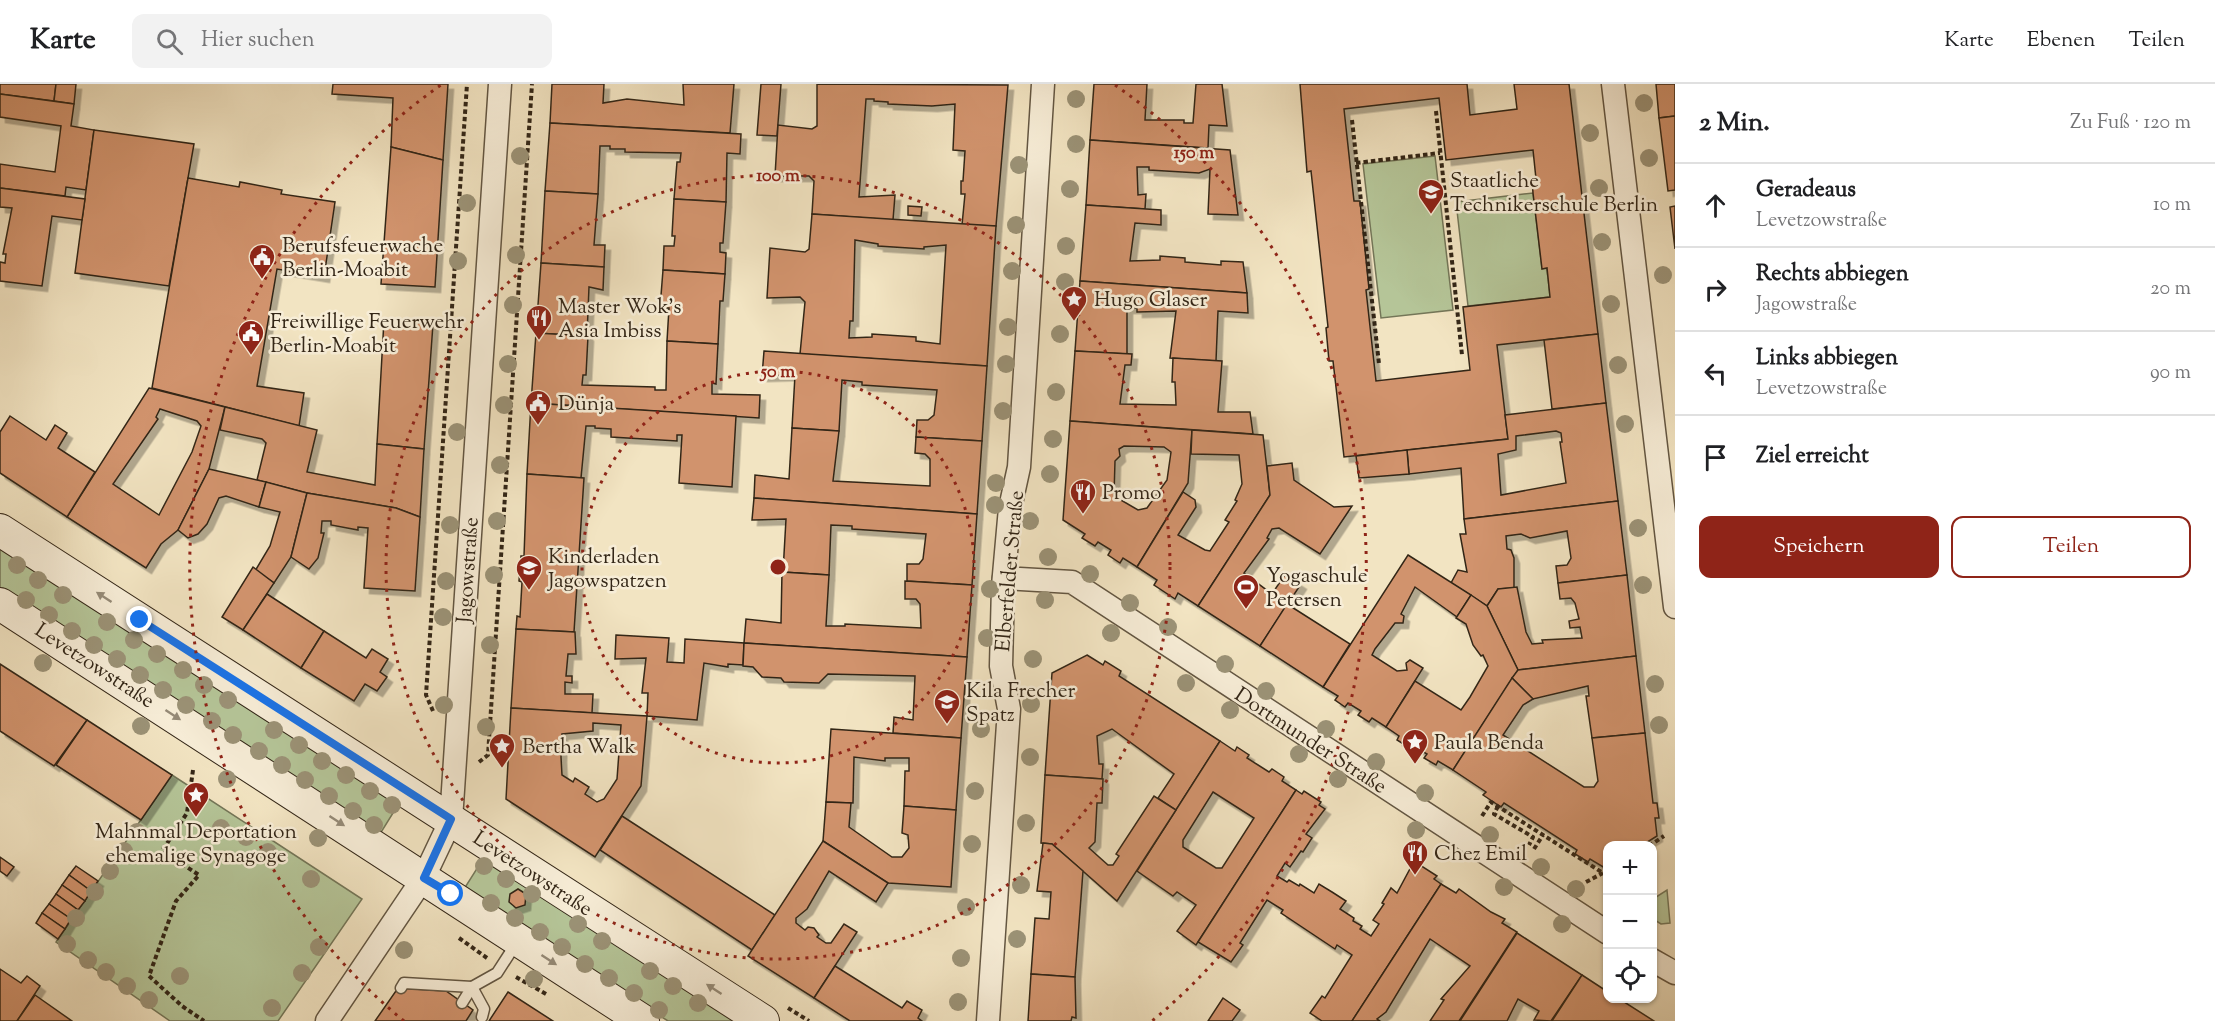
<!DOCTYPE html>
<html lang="de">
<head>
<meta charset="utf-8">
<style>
  :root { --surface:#fff; --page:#f2f2f2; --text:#202124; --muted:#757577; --line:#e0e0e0; --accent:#8f2418 }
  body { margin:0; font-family:"Sorts Mill Goudy",serif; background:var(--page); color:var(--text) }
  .controls { position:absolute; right:18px; bottom:18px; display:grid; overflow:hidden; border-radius:12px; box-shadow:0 2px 4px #0004 }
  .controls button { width:54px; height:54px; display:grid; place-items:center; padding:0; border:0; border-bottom:2px solid var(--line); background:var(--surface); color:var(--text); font:30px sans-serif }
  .stop { position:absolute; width:18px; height:18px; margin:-14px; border:4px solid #1a73e8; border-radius:50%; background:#fff }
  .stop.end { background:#1a73e8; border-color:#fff; box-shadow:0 2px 6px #0008 }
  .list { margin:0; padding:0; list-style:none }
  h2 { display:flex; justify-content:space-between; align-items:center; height:78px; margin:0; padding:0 24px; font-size:26px }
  h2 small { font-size:20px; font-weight:400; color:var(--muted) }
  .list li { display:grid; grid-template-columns:39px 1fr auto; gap:18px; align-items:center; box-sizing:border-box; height:84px; padding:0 24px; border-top:2px solid var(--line) }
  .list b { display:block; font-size:22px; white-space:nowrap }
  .list p { margin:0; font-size:20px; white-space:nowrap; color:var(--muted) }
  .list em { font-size:20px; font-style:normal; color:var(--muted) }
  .actions { display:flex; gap:12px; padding:18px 24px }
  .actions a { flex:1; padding:14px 0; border:2px solid var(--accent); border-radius:12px; text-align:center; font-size:21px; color:var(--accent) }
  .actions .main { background:var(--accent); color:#fff }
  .icon { flex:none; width:33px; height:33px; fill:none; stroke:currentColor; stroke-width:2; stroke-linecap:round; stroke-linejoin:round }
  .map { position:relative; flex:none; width:1675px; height:937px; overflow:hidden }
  header { display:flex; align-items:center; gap:36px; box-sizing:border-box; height:84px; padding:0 30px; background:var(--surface); border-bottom:2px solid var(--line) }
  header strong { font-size:28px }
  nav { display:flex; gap:33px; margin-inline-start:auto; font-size:21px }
  .search { width:420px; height:54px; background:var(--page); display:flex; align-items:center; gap:15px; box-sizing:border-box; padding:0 21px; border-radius:12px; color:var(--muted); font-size:22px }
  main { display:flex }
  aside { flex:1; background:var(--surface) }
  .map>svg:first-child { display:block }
</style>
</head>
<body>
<header>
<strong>Karte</strong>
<div class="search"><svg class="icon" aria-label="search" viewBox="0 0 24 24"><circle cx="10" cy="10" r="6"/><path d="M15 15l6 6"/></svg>Hier suchen</div>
<nav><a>Karte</a><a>Ebenen</a><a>Teilen</a></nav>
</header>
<main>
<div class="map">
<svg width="1675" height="937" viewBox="0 0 1675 937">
  <defs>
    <filter id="shadow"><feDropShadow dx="5.5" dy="5.5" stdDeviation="0" flood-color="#0004"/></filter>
  </defs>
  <rect width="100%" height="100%" fill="#f2e4c2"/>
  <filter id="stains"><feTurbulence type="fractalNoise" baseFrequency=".00333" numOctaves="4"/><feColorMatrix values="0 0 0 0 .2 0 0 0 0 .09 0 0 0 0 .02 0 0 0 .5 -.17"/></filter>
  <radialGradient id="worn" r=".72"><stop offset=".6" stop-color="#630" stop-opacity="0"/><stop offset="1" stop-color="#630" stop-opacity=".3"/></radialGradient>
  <g fill="#b5c598" stroke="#747658" stroke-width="1.5">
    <polygon points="1435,72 1453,226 1381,234 1363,80"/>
    <polygon points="1533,109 1542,184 1547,184 1550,213 1468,222 1456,118"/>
    <polygon points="0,464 398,721 380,750 0,505"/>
    <polygon points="172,691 362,815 278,937 170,937 56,858"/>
    <polygon points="483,775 736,937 668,937 464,805"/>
    <polygon points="1667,806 1670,839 1661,840 1653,835 1653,815"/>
  </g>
  <g fill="#d1936d" stroke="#332617" stroke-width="1.5" fill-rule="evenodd" filter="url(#shadow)">
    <polygon points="0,0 56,0 54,17 0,10"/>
    <polygon points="56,0 76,0 74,20 54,17"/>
    <polygon points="333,0 448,0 443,76 391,63 393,14 332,10"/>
    <polygon points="552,0 604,0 603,19 627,15 684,21 683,0 734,0 730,49 550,39"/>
    <polygon points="761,0 781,0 777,52 757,51"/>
    <polygon points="817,0 1008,1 996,142 962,141 965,110 961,110 961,97 963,97 965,67 953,66 955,20 932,22 888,20 888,18 874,17 874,15 866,15 859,113 895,111 893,136 812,130 814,97 809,92 775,92 778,41 812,45 817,42"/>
    <polygon points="1094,0 1147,0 1145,36 1184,36 1184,39 1193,39 1196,0 1222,0 1227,42 1209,41 1208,64 1090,56"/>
    <path d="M1300 0H1467L1470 31 1517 25 1514 0H1569L1598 250 1497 261 1508 355 1344 373 1333 277H1329L1326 244 1328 243 1311 87 1307 88ZM1439 14 1446 76 1533 66 1536 95 1532 96 1533 109 1542 185 1547 184 1550 213 1463 223 1470 286 1376 297 1366 206 1369 205 1360 117H1354L1344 25Z"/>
    <polygon points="1656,0 1675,0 1675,32 1659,34"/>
    <polygon points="0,10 74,20 71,42 94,46 86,106 66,103 65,112 0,104 0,80 55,88 61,42 0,33"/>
    <polygon points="1675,32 1675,106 1668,107 1659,34"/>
    <polygon points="550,39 741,50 740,70 727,69 726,118 674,115 677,78 680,78 681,69 625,68 625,65 610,65 610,62 600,62 598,110 545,107"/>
    <polygon points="94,46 194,60 169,202 75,189"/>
    <polygon points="1090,56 1230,66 1238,131 1208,130 1210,85 1199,89 1149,86 1149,83 1137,83 1138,111 1146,110 1145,125 1086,121"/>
    <polygon points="391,63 443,76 435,203 381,200"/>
    <polygon points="188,94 239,103 240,98 282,106 281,110 335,118 324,193 277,185 257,302 304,309 299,342 152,304"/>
    <polygon points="0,104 85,115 82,136 52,132 42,202 0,197 0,178 5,179 6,170 3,170 12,124 0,123"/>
    <polygon points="545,107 598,110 594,161 605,161 604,183 541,179"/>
    <polygon points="674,115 726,118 723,159 720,159 720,168 726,169 725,190 663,186 664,162 674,162 675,152 672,152"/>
    <polygon points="1086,121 1161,126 1161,141 1135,139 1130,177 1160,176 1160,172 1185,174 1185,178 1221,181 1221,177 1243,178 1247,209 1080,197"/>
    <polygon points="908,122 922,123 921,132 908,131"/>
    <polygon points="1675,122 1675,165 1670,123"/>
    <path d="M812 130 996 142 987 282 800 270 805 218 800 213 767 214 770 164 805 168 809 165ZM855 156 878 160V162L924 165V163L946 161 940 260 916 257V253L872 250V253L849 254 850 237H853Z"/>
    <polygon points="541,179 604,183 603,206 589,203 587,252 536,249"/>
    <polygon points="663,186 725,190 723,217 720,217 718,260 667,257 669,224 660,224"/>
    <polygon points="1080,197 1247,209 1248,229 1218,227 1216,277 1170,274 1176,227 1137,228 1137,224 1127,224 1127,270 1075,267"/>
    <polygon points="384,236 433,240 424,365 377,360"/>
    <polygon points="536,249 588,252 586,291 583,291 582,301 655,303 655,306 666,306 667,257 718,260 716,300 712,299 712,310 760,311 759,334 531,319"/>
    <polygon points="1598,250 1606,319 1552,325 1544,256"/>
    <polygon points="764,267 987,282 982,357 916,353 917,336 928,336 934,331 937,306 862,301 862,298 842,296 839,347 792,344 795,291 762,292"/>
    <polygon points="1075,267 1132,270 1131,281 1125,281 1120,320 1176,321 1175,298 1172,298 1173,274 1222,277 1218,328 1250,328 1253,350 1070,337"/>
    <path d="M149 304 225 323 209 385 178 446 161 460 146 484 67 433ZM160 325 197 337 201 342 192 368 159 431 113 400 158 335 156 333Z"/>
    <polygon points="531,319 736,332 732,403 679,399 682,351 677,351 677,357 611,353 611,345 595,344 595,342 586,342 581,394 527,390"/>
    <path d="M1606 319 1618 417 1464 435 1461 384 1409 390 1407 366 1508 355 1505 331ZM1556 347 1561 349 1562 358H1560L1566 399 1501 411 1498 370 1516 366V352Z"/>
    <polygon points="225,323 317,346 307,388 375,401 377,360 424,365 420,433 396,424 307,409 257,396 266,359 262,355 220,346"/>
    <polygon points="10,332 46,356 55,341 67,349 58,364 95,388 67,433 0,389 0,348"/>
    <path d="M1070 337 1192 346 1188 399 1137 483 1123 474 1120 479 1108 471 1111 466 1098 458 1095 462 1082 454 1085 450 1063 436ZM1124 362 1164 363 1171 368 1167 396 1147 424 1138 426 1114 412 1115 377 1120 372 1119 365Z"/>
    <polygon points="792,344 839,347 833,397 930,402 930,375 925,370 915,369 916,353 982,357 977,430 754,414 755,391 789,395"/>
    <polygon points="1192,346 1263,351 1270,411 1198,522 1178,509 1175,515 1154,501 1157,496 1137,483 1183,408 1195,416 1196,423 1178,451 1205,466 1210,467 1229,438 1225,436 1237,417 1235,416 1242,400 1239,371 1191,370"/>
    <polygon points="1407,366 1409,390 1359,394 1356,372"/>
    <polygon points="1292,379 1294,396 1334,423 1352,422 1320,470 1279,444 1272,445 1267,454 1269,455 1244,489 1272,510 1284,492 1287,491 1301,500 1260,562 1198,522 1270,411 1267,382"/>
    <polygon points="209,385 266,398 259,423 226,412 219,414 207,440 198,450 188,454 178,446"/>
    <polygon points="527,390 584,394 574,548 516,545 517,532 520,533 522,498 519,497 521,472 524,472"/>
    <polygon points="266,398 307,409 291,473 274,499 255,487 270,462 280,428 259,423"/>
    <polygon points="307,409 396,424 420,433 415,507 364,504 368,444 358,443 358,446 331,441 331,437 322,437 321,449 324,449 318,474 309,485 291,473"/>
    <polygon points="754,414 977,430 972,501 907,497 907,480 919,480 923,475 926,450 852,445 852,442 831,441 829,491 783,488 786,435 752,436"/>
    <polygon points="1618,417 1627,491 1558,499 1556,482 1567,481 1571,474 1567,447 1530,454 1521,450 1506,452 1507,465 1511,466 1514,474 1514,504 1498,505 1487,522 1451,499 1458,486 1467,488 1460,450 1466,450 1464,435"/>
    <polygon points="1408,471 1471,511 1457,533 1415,503 1401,530 1404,532 1403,539 1395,539 1375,565 1372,571 1397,587 1407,586 1406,579 1410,576 1423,584 1386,643 1372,634 1369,638 1358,631 1361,627 1348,619 1345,623 1335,616 1338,612 1323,603"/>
    <polygon points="253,483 274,499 243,546 222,533"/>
    <polygon points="782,488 829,491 826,542 845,542 845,540 921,544 920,520 916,515 905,515 905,497 972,501 967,573 744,559 746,535 781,539"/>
    <polygon points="1627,491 1636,572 1518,586 1487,522 1498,505 1517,503 1526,548 1532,560 1543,559 1542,556 1582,554 1580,543 1570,544 1569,537 1579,535 1575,519 1571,514 1560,515 1558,499"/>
    <polygon points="267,510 324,547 301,584 243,546"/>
    <polygon points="1471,511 1487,522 1518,586 1453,686 1438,677 1436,681 1424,674 1427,670 1410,660 1408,663 1397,656 1399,652 1386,643 1415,597 1461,626 1470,613 1488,582 1483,571 1481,572 1473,561 1466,540 1456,534"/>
    <polygon points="1287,520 1350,560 1323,603 1260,562"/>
    <polygon points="516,545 575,548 576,570 568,570 566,592 572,592 572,599 565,598 565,610 593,610 592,629 511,624"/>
    <polygon points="324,547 366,574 372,565 388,575 380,588 387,593 377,607 365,600 354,617 301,584"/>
    <polygon points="616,551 669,554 667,578 684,579 685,555 744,559 743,581 728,580 728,583 704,579 697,636 647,632 648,609 642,609 646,574 615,575"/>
    <polygon points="744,559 967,573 961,654 893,649 894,633 913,636 915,592 828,590 819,599 784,598 781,594 762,593 753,583 743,582"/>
    <polygon points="1087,571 1103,581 1105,577 1121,587 1119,592 1220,657 1176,726 1158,714 1174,690 1112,645 1097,652 1099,680 1103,680 1102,695 1045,691 1052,589"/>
    <polygon points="1636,572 1645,649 1592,654 1586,612 1589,612 1588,602 1533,615 1512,594 1518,586"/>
    <polygon points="0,580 87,636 54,682 0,647"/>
    <polygon points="1512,594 1533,615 1523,621 1503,651 1584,703 1594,703 1598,697 1592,654 1645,649 1653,719 1657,719 1659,734 1655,734 1657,752 1641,762 1608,762 1608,782 1605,784 1590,775 1588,778 1575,770 1577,766 1504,719 1501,723 1483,711 1486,708 1453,686"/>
    <path d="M511 624 647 632 641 702 595 773 506 715ZM593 639 621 641 617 695 604 715 597 718 585 710 589 703 575 694 573 698 562 691 561 673 562 650 593 647Z"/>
    <polygon points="87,636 172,691 141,736 56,681"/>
    <polygon points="831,645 961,654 956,726 904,722 905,687 909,687 909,674 885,674 885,677 854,673 853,719 826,718"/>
    <path d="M1220 657 1235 667 1237 663 1249 671 1247 674 1269 688 1272 685 1284 693 1282 697 1296 706 1196 861 1177 847 1196 821 1177 808 1173 812 1137 787ZM1213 708 1254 734 1222 784H1216L1183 763V756Z"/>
    <polygon points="1045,691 1103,695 1102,719 1097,719 1095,758 1089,764 1108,781 1113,781 1119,772 1116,770 1154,712 1176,726 1117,817 1052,760 1041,759"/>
    <polygon points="1296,706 1302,710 1304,707 1321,718 1319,721 1325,725 1306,750 1312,754 1303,768 1301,767 1290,783 1285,779 1277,792 1287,798 1289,796 1299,802 1300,800 1314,809 1319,800 1332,808 1346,817 1340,825 1354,834 1353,837 1362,842 1360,845 1371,852 1379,840 1373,836 1384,820 1382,819 1391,804 1397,809 1412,781 1418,785 1420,781 1437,792 1434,795 1441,800 1352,937 1322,937 1310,929 1322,912 1325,914 1352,871 1337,861 1335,865 1281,829 1283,826 1267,816 1240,859 1243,861 1231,878 1198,858"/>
    <polygon points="826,718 851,719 849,743 892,773 902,773 909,764 908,751 902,749 904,722 956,726 951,803 888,799 823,757"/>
    <polygon points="622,732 775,831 752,866 600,766"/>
    <polygon points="823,757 888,799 876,818 829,787 807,825 796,834 796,839 805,846 808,843 814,844 819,851 817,853 826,859 831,859 844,840 857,848 814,914 748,872"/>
    <polygon points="1043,759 1052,760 1083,787 1075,893 1031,890 1035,834 1049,835 1051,808 1037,807"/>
    <polygon points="0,773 14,783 7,792 0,787"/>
    <polygon points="76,782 98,797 91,807 69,791"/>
    <polygon points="69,791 91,807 85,817 62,801"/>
    <polygon points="1441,800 1456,809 1459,805 1491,828 1505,835 1502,839 1517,848 1497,879 1459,937 1430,937 1444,916 1441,915 1470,882 1430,855 1386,928 1377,935 1380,937 1352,937"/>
    <polygon points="62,801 85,817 78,826 56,810"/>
    <polygon points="518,805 526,810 525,821 516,824 509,818 510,810"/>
    <polygon points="56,810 78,826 71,835 49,820"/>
    <polygon points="49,820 71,835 65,845 42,829"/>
    <polygon points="42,829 65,845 58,855 36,839"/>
    <polygon points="1517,849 1582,891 1551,937 1534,936 1539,927 1518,915 1507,937 1460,937"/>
    <polygon points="835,882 902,924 907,917 922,926 918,934 922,937 850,937 814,914"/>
    <polygon points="0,885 21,899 27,892 40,902 17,937 0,937"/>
    <polygon points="1031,890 1075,893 1076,934 1072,933 1071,937 1028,937"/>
    <polygon points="1582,891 1608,908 1608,914 1618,914 1654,937 1552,937"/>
    <polygon points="398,904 446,907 473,926 466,937 375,937"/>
    <polygon points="508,908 553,937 489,937"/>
    <polygon points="35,911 72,937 17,937"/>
    <polygon points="1223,914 1240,926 1232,937 1208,937"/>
  </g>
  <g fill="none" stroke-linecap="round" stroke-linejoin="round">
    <g stroke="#635642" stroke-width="13">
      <g id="lane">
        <polyline points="401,904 404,899 472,903 484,925 482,933"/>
        <polyline points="462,919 472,903 497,889 517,858"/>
      </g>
    </g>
    <g stroke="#635642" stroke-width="25">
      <g id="street">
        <polyline points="1613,0 1675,523"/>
        <polyline points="1004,494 1072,498 1608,849"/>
        <polyline points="1652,876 1675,889"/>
        <polyline points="327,937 424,793 451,736 500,0"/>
        <polyline points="988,937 1009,625 1001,582 1003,502 1010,424 1019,383 1043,0"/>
      </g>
    </g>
    <g stroke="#332617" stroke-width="34">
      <g id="secondary">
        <polyline points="0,446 763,937"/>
        <polyline points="0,520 643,937"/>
      </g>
    </g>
    <g stroke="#332617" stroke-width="4" stroke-dasharray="4.5 3" stroke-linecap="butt">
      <polyline points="1436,27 1462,271"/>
      <polyline points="1352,36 1379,280"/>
      <polyline points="1356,79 1440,69"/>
      <polyline points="433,627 426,611 467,0"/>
      <polyline points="479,678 488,671 532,0"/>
      <polyline points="193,686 187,729 162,767 199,791 176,817 149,892 182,922 204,937"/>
      <polyline points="1498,722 1494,730 1533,753 1529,761"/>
      <polyline points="1482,732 1491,718 1603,789 1608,786"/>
      <polyline points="1649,762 1664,752"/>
      <polyline points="1534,765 1543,751"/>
      <polyline points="1586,798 1603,789"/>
      <polyline points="459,854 487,874"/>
      <polyline points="516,893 546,910"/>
      <polyline points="788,924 809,937"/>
    </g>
    <use href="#lane" stroke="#f7edd7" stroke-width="10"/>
    <use href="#street" stroke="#f7edd7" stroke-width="22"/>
    <use href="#secondary" stroke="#f7edd7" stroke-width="32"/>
  </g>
  <g fill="#9b9276">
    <circle cx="1076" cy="15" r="9"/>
    <circle cx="1644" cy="19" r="9"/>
    <circle cx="1590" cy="49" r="9"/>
    <circle cx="1076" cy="60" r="9"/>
    <circle cx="520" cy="72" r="9"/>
    <circle cx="1649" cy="74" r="9"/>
    <circle cx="1019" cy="81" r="9"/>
    <circle cx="1599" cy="104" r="9"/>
    <circle cx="1070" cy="105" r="9"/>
    <circle cx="467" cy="119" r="9"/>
    <circle cx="1016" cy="141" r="9"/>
    <circle cx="1602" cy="158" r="9"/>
    <circle cx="1066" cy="162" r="9"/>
    <circle cx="516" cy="171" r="9"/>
    <circle cx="458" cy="177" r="9"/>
    <circle cx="1012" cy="187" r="9"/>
    <circle cx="1663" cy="191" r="9"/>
    <circle cx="1065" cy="198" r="9"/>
    <circle cx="1611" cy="220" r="9"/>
    <circle cx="513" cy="221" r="9"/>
    <circle cx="1008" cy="243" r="9"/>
    <circle cx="1060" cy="250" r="9"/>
    <circle cx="508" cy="280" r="9"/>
    <circle cx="1006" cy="280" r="9"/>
    <circle cx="1618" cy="281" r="9"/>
    <circle cx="1056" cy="308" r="9"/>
    <circle cx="504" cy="321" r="9"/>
    <circle cx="1003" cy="327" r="9"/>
    <circle cx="1625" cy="340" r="9"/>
    <circle cx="457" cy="348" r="9"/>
    <circle cx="1053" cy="355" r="9"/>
    <circle cx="500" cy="381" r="9"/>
    <circle cx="1050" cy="390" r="9"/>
    <circle cx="996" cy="399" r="9"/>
    <circle cx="995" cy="421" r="9"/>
    <circle cx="497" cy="437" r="9"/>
    <circle cx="1030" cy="437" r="9"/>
    <circle cx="450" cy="441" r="9"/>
    <circle cx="1638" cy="444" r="9"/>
    <circle cx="1048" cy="473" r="9"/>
    <circle cx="17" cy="481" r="9"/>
    <circle cx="1090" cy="490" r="9"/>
    <circle cx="494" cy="491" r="9"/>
    <circle cx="38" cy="496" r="9"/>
    <circle cx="446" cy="497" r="9"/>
    <circle cx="1643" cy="501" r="9"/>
    <circle cx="990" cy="505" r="9"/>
    <circle cx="63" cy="511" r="9"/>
    <circle cx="26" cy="516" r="9"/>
    <circle cx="1045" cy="516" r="9"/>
    <circle cx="1130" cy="519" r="9"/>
    <circle cx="49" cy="531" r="9"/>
    <circle cx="443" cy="533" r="9"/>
    <circle cx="107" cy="538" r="9"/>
    <circle cx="1168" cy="543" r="9"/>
    <circle cx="72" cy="547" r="9"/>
    <circle cx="1111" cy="549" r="9"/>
    <circle cx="987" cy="554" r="9"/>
    <circle cx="134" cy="556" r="9"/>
    <circle cx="94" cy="561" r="9"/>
    <circle cx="490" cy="561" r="9"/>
    <circle cx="157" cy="570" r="9"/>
    <circle cx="117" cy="575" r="9"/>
    <circle cx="1033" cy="575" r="9"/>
    <circle cx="43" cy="579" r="9"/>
    <circle cx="1225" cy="580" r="9"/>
    <circle cx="183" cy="586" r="9"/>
    <circle cx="140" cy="591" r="9"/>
    <circle cx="1186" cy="599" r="9"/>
    <circle cx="1655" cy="600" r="9"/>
    <circle cx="204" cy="601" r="9"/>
    <circle cx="163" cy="606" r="9"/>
    <circle cx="1266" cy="607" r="9"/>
    <circle cx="228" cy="616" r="9"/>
    <circle cx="1031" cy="620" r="9"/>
    <circle cx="186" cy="621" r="9"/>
    <circle cx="444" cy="621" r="9"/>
    <circle cx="1230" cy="626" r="9"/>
    <circle cx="212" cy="637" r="9"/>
    <circle cx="1659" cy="641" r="9"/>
    <circle cx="141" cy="642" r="9"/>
    <circle cx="486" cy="643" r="9"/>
    <circle cx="981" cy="645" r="9"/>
    <circle cx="1326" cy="645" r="9"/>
    <circle cx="274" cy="646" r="9"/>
    <circle cx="233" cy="651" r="9"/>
    <circle cx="299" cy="661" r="9"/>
    <circle cx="259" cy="667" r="9"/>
    <circle cx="1299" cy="670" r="9"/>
    <circle cx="1030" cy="673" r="9"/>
    <circle cx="322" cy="677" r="9"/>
    <circle cx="1376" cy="678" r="9"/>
    <circle cx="282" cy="681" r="9"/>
    <circle cx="346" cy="691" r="9"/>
    <circle cx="227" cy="695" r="9"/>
    <circle cx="1338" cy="695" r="9"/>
    <circle cx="305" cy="696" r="9"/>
    <circle cx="370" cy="707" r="9"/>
    <circle cx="975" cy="707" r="9"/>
    <circle cx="1425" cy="709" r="9"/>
    <circle cx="329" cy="712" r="9"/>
    <circle cx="392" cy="721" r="9"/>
    <circle cx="353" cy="727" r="9"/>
    <circle cx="1026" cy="739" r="9"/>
    <circle cx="374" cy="741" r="9"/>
    <circle cx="221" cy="744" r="9"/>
    <circle cx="1416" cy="746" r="9"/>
    <circle cx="137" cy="748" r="9"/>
    <circle cx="1490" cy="751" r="9"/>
    <circle cx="246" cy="753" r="9"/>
    <circle cx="318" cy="754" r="9"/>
    <circle cx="972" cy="760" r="9"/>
    <circle cx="124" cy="767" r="9"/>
    <circle cx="268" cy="768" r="9"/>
    <circle cx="484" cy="782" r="9"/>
    <circle cx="1541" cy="783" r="9"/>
    <circle cx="110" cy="787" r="9"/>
    <circle cx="311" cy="795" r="9"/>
    <circle cx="506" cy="795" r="9"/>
    <circle cx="1021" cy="801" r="9"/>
    <circle cx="1504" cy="803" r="9"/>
    <circle cx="1576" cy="805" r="9"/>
    <circle cx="95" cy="808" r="9"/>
    <circle cx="532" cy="810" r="9"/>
    <circle cx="491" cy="819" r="9"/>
    <circle cx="966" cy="823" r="9"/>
    <circle cx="76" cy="834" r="9"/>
    <circle cx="515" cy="834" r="9"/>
    <circle cx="578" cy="840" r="9"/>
    <circle cx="1562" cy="840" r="9"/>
    <circle cx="540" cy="848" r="9"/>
    <circle cx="1017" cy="855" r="9"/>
    <circle cx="602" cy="857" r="9"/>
    <circle cx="67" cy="860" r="9"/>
    <circle cx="319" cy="863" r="9"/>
    <circle cx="562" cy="863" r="9"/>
    <circle cx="404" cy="866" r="9"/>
    <circle cx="961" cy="874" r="9"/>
    <circle cx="88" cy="876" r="9"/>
    <circle cx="585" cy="880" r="9"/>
    <circle cx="650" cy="887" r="9"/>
    <circle cx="106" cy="888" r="9"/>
    <circle cx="302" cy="889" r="9"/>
    <circle cx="180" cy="892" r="9"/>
    <circle cx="609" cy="894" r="9"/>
    <circle cx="534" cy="895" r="9"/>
    <circle cx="127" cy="902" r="9"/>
    <circle cx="673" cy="902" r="9"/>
    <circle cx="634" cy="909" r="9"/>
    <circle cx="149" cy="916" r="9"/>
    <circle cx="958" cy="918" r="9"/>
    <circle cx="698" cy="919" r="9"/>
    <circle cx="272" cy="924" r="9"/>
    <circle cx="659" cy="926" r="9"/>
  </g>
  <defs><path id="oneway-solid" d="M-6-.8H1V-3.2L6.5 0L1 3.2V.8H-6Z" transform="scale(1.5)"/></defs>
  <g fill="#958a77">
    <use href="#oneway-solid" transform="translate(104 513) rotate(-147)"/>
    <use href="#oneway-solid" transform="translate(173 631) rotate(33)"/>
    <use href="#oneway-solid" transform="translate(337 737) rotate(33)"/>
    <use href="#oneway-solid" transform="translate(549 876) rotate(33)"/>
    <use href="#oneway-solid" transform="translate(714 905) rotate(-147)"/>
  </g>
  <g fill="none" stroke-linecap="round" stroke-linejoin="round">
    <polyline stroke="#1a73e8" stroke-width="8" points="140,536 451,735 424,794 451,810"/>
  </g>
  <g fill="none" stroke="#8f2418" stroke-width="3" stroke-dasharray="3 6">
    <circle cx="778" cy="483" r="196"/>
    <circle cx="778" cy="483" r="392"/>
    <path d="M404 937A588 588 0 0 1 441 1M1115 1A588 588 0 0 1 1152 937"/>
  </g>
  <defs>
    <g id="university-pin" transform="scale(1.35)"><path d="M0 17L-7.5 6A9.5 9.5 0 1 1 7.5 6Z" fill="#8f2418" stroke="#f7edd7"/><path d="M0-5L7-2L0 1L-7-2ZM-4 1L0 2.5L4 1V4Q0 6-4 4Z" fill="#fff"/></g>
    <g id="civic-pin" transform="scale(1.35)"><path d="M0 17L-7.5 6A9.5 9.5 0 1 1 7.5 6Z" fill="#8f2418" stroke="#f7edd7"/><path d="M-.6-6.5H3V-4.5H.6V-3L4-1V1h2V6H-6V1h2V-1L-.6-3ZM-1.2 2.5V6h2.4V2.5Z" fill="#fff"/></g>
    <g id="sight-pin" transform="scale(1.35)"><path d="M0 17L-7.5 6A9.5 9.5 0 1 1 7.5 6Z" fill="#8f2418" stroke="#f7edd7"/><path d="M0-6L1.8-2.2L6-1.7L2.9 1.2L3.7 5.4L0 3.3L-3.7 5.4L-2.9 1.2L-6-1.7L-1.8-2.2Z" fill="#fff"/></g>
    <g id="restaurant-pin" transform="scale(1.35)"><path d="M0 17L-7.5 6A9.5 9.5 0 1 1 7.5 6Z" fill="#8f2418" stroke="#f7edd7"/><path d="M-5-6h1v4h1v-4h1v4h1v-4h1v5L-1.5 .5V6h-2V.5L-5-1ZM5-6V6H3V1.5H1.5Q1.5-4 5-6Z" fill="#fff"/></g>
    <g id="school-pin" transform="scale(1.35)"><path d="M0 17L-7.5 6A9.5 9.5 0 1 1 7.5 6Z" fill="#8f2418" stroke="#f7edd7"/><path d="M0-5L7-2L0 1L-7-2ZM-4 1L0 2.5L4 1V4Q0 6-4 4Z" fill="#fff"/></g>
    <g id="stadium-pin" transform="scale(1.35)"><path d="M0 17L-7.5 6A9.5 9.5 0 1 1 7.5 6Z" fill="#8f2418" stroke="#f7edd7"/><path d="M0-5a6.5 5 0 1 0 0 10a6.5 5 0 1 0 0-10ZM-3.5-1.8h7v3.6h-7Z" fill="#fff"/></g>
  </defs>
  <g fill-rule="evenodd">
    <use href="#university-pin" x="1431" y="108"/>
    <use href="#civic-pin" x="262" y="173"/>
    <use href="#sight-pin" x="1074" y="215"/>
    <use href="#restaurant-pin" x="539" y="234"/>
    <use href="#civic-pin" x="251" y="249"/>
    <use href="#civic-pin" x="538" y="319"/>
    <use href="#restaurant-pin" x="1083" y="408"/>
    <use href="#school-pin" x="529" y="484"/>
    <use href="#stadium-pin" x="1246" y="503"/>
    <use href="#school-pin" x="947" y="618"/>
    <use href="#sight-pin" x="1415" y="658"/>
    <use href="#sight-pin" x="502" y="662"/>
    <use href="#sight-pin" x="196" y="711"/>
    <use href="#restaurant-pin" x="1415" y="769"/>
  </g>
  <g text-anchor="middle" stroke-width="5" stroke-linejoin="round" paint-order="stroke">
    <g font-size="21" fill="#332617" stroke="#f7edd7" text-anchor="start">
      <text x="1450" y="103">Staatliche<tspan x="1450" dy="24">Technikerschule Berlin</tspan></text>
      <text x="282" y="168">Berufsfeuerwache<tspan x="282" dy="24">Berlin-Moabit</tspan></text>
      <text x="1094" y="222">Hugo Glaser</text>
      <text x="558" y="229">Master Wok's<tspan x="558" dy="24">Asia Imbiss</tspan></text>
      <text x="270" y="244">Freiwillige Feuerwehr<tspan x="270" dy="24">Berlin-Moabit</tspan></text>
      <text x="558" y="326">Dünja</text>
      <text x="1102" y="415">Promo</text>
      <text x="548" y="479">Kinderladen<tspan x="548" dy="24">Jagowspatzen</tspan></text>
      <text x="1266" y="498">Yogaschule<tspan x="1266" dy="24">Petersen</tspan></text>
      <text x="966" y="613">Kila Frecher<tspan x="966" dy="24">Spatz</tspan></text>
      <text x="1434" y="665">Paula Benda</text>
      <text x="522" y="669">Bertha Walk</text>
      <text x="196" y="754" text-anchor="middle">Mahnmal Deportation<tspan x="196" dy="24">ehemalige Synagoge</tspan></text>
      <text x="1434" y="776">Chez Emil</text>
    </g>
    <g font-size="21" fill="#332617" stroke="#f7edd7">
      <text transform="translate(467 486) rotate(-86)" y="7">Jagowstraße</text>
      <text transform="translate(1009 487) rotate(-85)" y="7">Elberfelder Straße</text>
      <text transform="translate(95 581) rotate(33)" y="7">Levetzowstraße</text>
      <text transform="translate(1311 656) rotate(33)" y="7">Dortmunder Straße</text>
      <text transform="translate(533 789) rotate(33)" y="7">Levetzowstraße</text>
    </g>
  </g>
  <circle cx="778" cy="483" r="9" fill="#8f2418" stroke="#f7edd7" stroke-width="3"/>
  <g font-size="18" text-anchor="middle" font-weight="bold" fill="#8f2418" stroke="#f7edd7" stroke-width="5" stroke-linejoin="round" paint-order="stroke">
    <text x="1194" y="74">150 m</text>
    <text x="778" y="97">100 m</text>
    <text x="778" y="293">50 m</text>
  </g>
  <rect width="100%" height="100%" filter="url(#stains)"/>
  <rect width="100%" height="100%" fill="url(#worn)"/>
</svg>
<div class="controls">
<button>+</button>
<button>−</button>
<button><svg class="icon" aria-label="locate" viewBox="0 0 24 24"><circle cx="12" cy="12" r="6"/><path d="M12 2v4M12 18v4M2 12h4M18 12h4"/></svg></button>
</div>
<div class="stop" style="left:451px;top:810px"></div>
<div class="stop end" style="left:140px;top:536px"></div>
</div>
<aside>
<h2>2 Min.<small>Zu Fuß · 120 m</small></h2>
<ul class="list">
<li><svg class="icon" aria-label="ahead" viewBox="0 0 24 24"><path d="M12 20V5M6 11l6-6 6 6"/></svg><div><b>Geradeaus</b><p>Levetzowstraße</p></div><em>10 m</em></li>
<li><svg class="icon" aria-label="right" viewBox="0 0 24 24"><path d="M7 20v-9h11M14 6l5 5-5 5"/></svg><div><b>Rechts abbiegen</b><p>Jagowstraße</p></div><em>20 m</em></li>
<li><svg class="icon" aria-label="left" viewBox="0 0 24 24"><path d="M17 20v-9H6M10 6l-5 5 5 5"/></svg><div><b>Links abbiegen</b><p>Levetzowstraße</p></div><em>90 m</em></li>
<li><svg class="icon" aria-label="arrive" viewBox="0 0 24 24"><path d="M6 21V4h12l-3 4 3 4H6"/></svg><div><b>Ziel erreicht</b></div></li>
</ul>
<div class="actions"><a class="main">Speichern</a><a>Teilen</a></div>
</aside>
</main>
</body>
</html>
